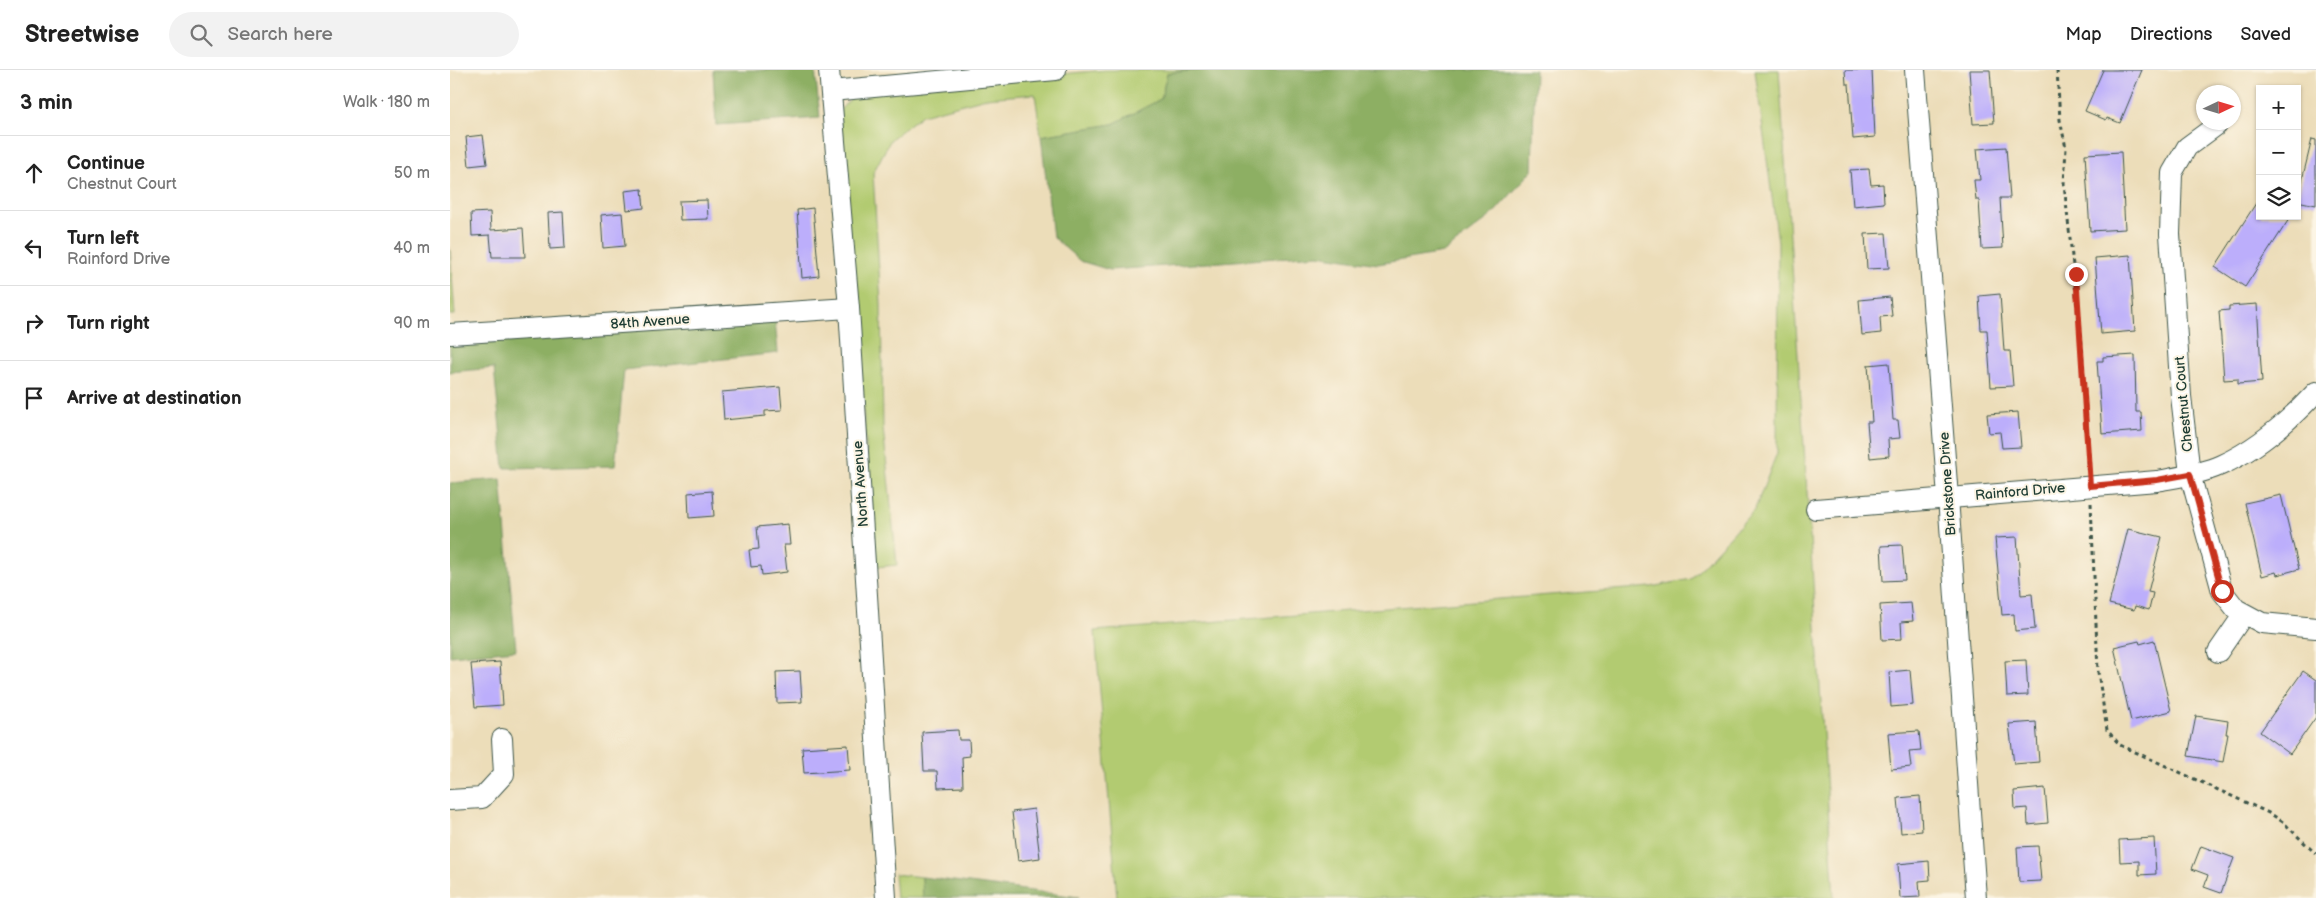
<!DOCTYPE html>
<html lang="en">
<head>
<meta charset="utf-8">
<style>
  :root { --surface:#fff; --page:#f2f2f2; --text:#222; --muted:#767676; --line:#e0e0e0 }
  body { margin:0; font-family:"Balsamiq Sans",sans-serif; background:var(--page); color:var(--text) }
  .controls { position:absolute; right:15px; top:15px; display:grid; overflow:hidden; border-radius:0px; box-shadow:0 1px 4px #0004 }
  .controls button { width:45px; height:45px; display:grid; place-items:center; padding:0; border:0; border-bottom:1px solid var(--line); background:var(--surface); color:var(--text); font:25px sans-serif }
  .compass { position:absolute; left:1746px; top:15px; width:45px; height:45px; border-radius:50%; background:var(--surface); box-shadow:0 1px 4px #0004; rotate:86deg }
  .stop { position:absolute; width:15px; height:15px; margin:-11px; border:4px solid #c8321e; border-radius:50%; background:#fff }
  .stop.end { background:#c8321e; border-color:#fff; box-shadow:0 1px 5px #0008 }
  .list { margin:0; padding:0; list-style:none }
  h2 { display:flex; justify-content:space-between; align-items:center; height:65px; margin:0; padding:0 20px; font-size:21px }
  h2 small { font-size:16px; font-weight:400; color:var(--muted) }
  .list li { display:grid; grid-template-columns:32px 1fr auto; gap:15px; align-items:center; box-sizing:border-box; height:75px; padding:0 20px; border-top:1px solid var(--line) }
  .list b { display:block; font-size:19px; white-space:nowrap }
  .list p { margin:0; font-size:16px; white-space:nowrap; color:var(--muted) }
  .list em { font-size:16px; font-style:normal; color:var(--muted) }
  .icon { flex:none; width:28px; height:28px; fill:none; stroke:currentColor; stroke-width:2; stroke-linecap:round; stroke-linejoin:round }
  .map { position:relative; flex:none; width:1866px; height:828px; overflow:hidden }
  header { display:flex; align-items:center; gap:30px; box-sizing:border-box; height:70px; padding:0 25px; background:var(--surface); border-bottom:1px solid var(--line) }
  header strong { font-size:24px }
  nav { display:flex; gap:28px; margin-inline-start:auto; font-size:18px }
  .search { width:350px; height:45px; background:var(--page); display:flex; align-items:center; gap:12px; box-sizing:border-box; padding:0 18px; border-radius:28px; color:var(--muted); font-size:19px }
  main { display:flex }
  aside { flex:1; background:var(--surface) }
  .map>svg:first-child { display:block }
</style>
</head>
<body>
<header>
<strong>Streetwise</strong>
<div class="search"><svg class="icon" aria-label="search" viewBox="0 0 24 24"><circle cx="10" cy="10" r="6"/><path d="M15 15l6 6"/></svg>Search here</div>
<nav><a>Map</a><a>Directions</a><a>Saved</a></nav>
</header>
<main>
<aside>
<h2>3 min<small>Walk · 180 m</small></h2>
<ul class="list">
<li><svg class="icon" aria-label="ahead" viewBox="0 0 24 24"><path d="M12 20V5M6 11l6-6 6 6"/></svg><div><b>Continue</b><p>Chestnut Court</p></div><em>50 m</em></li>
<li><svg class="icon" aria-label="left" viewBox="0 0 24 24"><path d="M17 20v-9H6M10 6l-5 5 5 5"/></svg><div><b>Turn left</b><p>Rainford Drive</p></div><em>40 m</em></li>
<li><svg class="icon" aria-label="right" viewBox="0 0 24 24"><path d="M7 20v-9h11M14 6l5 5-5 5"/></svg><div><b>Turn right</b></div><em>90 m</em></li>
<li><svg class="icon" aria-label="arrive" viewBox="0 0 24 24"><path d="M6 21V4h12l-3 4 3 4H6"/></svg><div><b>Arrive at destination</b></div></li>
</ul>
</aside>
<div class="map">
<svg width="1866" height="828" viewBox="0 0 1866 828">
  <rect width="100%" height="100%" fill="#fcf5e5"/>
  <filter id="ink" filterUnits="userSpaceOnUse"><feTurbulence type="fractalNoise" baseFrequency=".02" numOctaves="2"/><feDisplacementMap in="SourceGraphic" scale="10" xChannelSelector="R" yChannelSelector="G"/><feConvolveMatrix kernelMatrix="1 2 1 2 8 2 1 2 1" color-interpolation-filters="sRGB"/></filter>
  <filter id="wash" filterUnits="userSpaceOnUse"><feTurbulence type="fractalNoise" baseFrequency=".0096" numOctaves="4" result="noise"/><feDisplacementMap in="SourceGraphic" scale="20" xChannelSelector="R" yChannelSelector="G"/><feGaussianBlur stdDeviation="1.12" result="paint"/><feColorMatrix in="noise" values="0 0 0 0 0 0 0 0 0 0 0 0 0 0 0 0 0 1.4 0 .05"/><feComposite in="paint" operator="in"/></filter>
  <g filter="url(#wash)">
    <rect width="100%" height="100%" fill="#ecddb9"/>
    <g fill="#b2cb71" stroke="#688452">
      <polygon points="656,0 750,0 717,3 711,29 663,54 591,66 585,24 536,28 472,45 441,69 423,103 431,234 433,358 447,495 426,497 389,41 407,22"/>
      <polygon points="1305,0 1329,0 1384,828 667,828 645,561 1201,517 1241,509 1305,439 1327,383 1328,172"/>
      <polygon points="0,179 5,245 0,245"/>
      <polygon points="444,804 472,807 473,828 446,828"/>
    </g>
    <g fill="#8daf63" stroke="#56764c">
      <polygon points="263,0 365,0 370,48 266,55"/>
      <polygon points="750,0 1085,0 1082,101 1042,145 993,183 928,194 868,185 660,200 630,191 603,167 591,66 663,54 711,29 717,3"/>
      <polygon points="325,249 328,283 174,300 165,396 54,398 44,298 0,302 0,273"/>
      <polygon points="51,409 66,580 0,586 0,413"/>
      <polygon points="472,807 629,827 473,828"/>
    </g>
    <g id="blocks">
      <g fill="#bcaefb">
        <polygon points="1395,0 1422,0 1425,67 1403,69 1399,14 1396,14"/>
        <polygon points="1519,0 1540,0 1544,53 1523,54"/>
        <polygon points="1653,0 1692,0 1670,53 1657,48 1656,50 1635,41"/>
        <polygon points="33,65 37,94 19,96 16,67"/>
        <polygon points="1862,69 1866,70 1866,135 1847,131"/>
        <polygon points="1556,77 1560,128 1550,128 1553,178 1532,179 1529,130 1526,130 1524,110 1530,110 1527,79"/>
        <polygon points="1671,82 1675,159 1640,161 1635,84"/>
        <polygon points="1419,99 1421,115 1433,114 1434,133 1403,136 1400,100"/>
        <polygon points="192,119 194,138 177,140 175,121"/>
        <polygon points="1810,127 1810,146 1841,146 1795,217 1765,197"/>
        <polygon points="257,130 258,149 230,150 229,131"/>
        <polygon points="363,138 369,206 352,208 347,140"/>
        <polygon points="40,142 41,160 73,158 75,187 42,187 40,165 22,166 21,143"/>
        <polygon points="113,142 115,178 100,179 98,143"/>
        <polygon points="172,143 175,176 153,178 151,145"/>
        <polygon points="1436,163 1439,198 1417,199 1415,164"/>
        <polygon points="1680,185 1685,261 1651,264 1645,188"/>
        <polygon points="1550,224 1554,281 1560,281 1563,316 1541,317 1537,260 1531,260 1529,226"/>
        <polygon points="1440,227 1442,246 1430,247 1431,263 1412,265 1409,230"/>
        <polygon points="1807,234 1812,312 1788,314 1788,309 1774,310 1769,241 1779,240 1779,236"/>
        <polygon points="1685,285 1686,342 1691,342 1692,361 1652,364 1647,291 1653,291 1653,287"/>
        <polygon points="1439,293 1443,350 1448,350 1450,368 1438,369 1439,386 1420,388 1417,352 1422,352 1418,295"/>
        <polygon points="330,317 332,340 315,341 315,346 274,350 272,322"/>
        <polygon points="1568,342 1571,377 1552,378 1550,362 1539,363 1537,344"/>
        <polygon points="262,421 264,446 239,448 238,423"/>
        <polygon points="1831,425 1849,499 1827,505 1826,502 1812,506 1795,433"/>
        <polygon points="338,454 340,475 334,475 337,502 312,505 311,496 301,497 299,480 309,479 307,457"/>
        <polygon points="1678,459 1712,467 1698,522 1703,523 1699,540 1685,536 1684,540 1659,534"/>
        <polygon points="1567,467 1571,525 1582,524 1585,559 1565,561 1564,544 1552,545 1545,468"/>
        <polygon points="1452,475 1455,510 1433,511 1431,476"/>
        <polygon points="1461,533 1463,551 1451,552 1452,569 1432,570 1430,535"/>
        <polygon points="1704,570 1721,641 1681,651 1664,577 1689,571 1690,574"/>
        <polygon points="1576,590 1578,625 1557,626 1555,591"/>
        <polygon points="50,592 53,635 25,637 21,594"/>
        <polygon points="1460,600 1463,635 1441,637 1439,602"/>
        <polygon points="350,601 352,632 327,633 326,602"/>
        <polygon points="1853,601 1866,610 1866,647 1840,684 1810,662"/>
        <polygon points="1746,646 1778,651 1776,664 1778,664 1773,692 1738,686"/>
        <polygon points="1586,652 1589,692 1564,694 1559,654"/>
        <polygon points="508,660 509,670 519,670 520,686 512,687 513,717 488,718 487,701 474,701 472,662"/>
        <polygon points="1469,661 1471,680 1459,681 1461,697 1441,699 1438,663"/>
        <polygon points="398,675 400,700 354,703 352,678"/>
        <polygon points="1595,718 1598,753 1578,755 1577,738 1565,739 1564,721"/>
        <polygon points="1470,726 1472,761 1451,763 1448,728"/>
        <polygon points="584,739 590,788 568,791 562,742"/>
        <polygon points="1704,768 1706,804 1689,805 1689,791 1670,792 1669,770"/>
        <polygon points="1588,776 1591,811 1569,812 1567,777"/>
        <polygon points="1751,776 1784,788 1771,823 1754,817 1758,805 1742,799"/>
        <polygon points="1479,791 1480,810 1469,811 1470,827 1450,828 1448,794"/>
      </g>
    </g>
  </g>
  <g filter="url(#ink)">
    <use href="#blocks" fill-opacity="0" stroke="#3e5548" stroke-width="1"/>
    <g fill="none" stroke-linecap="round" stroke-linejoin="round">
      <g stroke="#3e5548" stroke-width="22">
        <g id="minor">
          <polyline points="379,0 399,238 436,828"/>
          <polyline points="1465,0 1498,427 1526,828"/>
          <polyline points="381,21 606,0"/>
          <polyline points="1767,55 1737,77 1722,103 1720,164 1731,326 1740,404 1772,521 1786,539 1812,553 1866,558"/>
          <polyline points="0,264 399,238"/>
          <path d="M1366 439 1707 411C1728 407 1751 404 1771 395 1807 379 1839 351 1866 322"/>
          <polyline points="1768,582 1794,544"/>
          <polyline points="0,730 32,728 54,704 52,669"/>
        </g>
      </g>
      <g stroke="#3e5548" stroke-width="3" stroke-dasharray="4 4" stroke-linecap="butt">
        <polyline points="1607,0 1610,50 1616,78 1614,114 1631,268 1639,400"/>
        <polyline points="1641,433 1648,602 1657,660 1670,675 1821,744 1833,752 1866,784"/>
      </g>
      <use href="#minor" stroke="#fff" stroke-width="20"/>
    </g>
  </g>
  <g fill="none" stroke-linecap="round" stroke-linejoin="round" filter="url(#ink)">
    <polyline stroke="#c8321e" stroke-width="6" points="1626,204 1640,416 1707,410 1740,404 1772,521"/>
  </g>
  <g text-anchor="middle" stroke-width="4" stroke-linejoin="round" paint-order="stroke">
    <g font-size="14" fill="#1f3d34" stroke="#fcf5e5">
      <text transform="translate(200 251) rotate(-4)" y="5">84th Avenue</text>
      <text transform="translate(1733 334) rotate(-95)" y="5">Chestnut Court</text>
      <text transform="translate(410 414) rotate(-94)" y="5">North Avenue</text>
      <text transform="translate(1497 414) rotate(-94)" y="5">Brickstone Drive</text>
      <text transform="translate(1570 421) rotate(-5)" y="5">Rainford Drive</text>
    </g>
  </g>
</svg>
<div class="controls">
<button>+</button>
<button>−</button>
<button><svg class="icon" aria-label="layers" viewBox="0 0 24 24"><path d="M12 4l9 5-9 5-9-5zM3 14l9 5 9-5"/></svg></button>
</div>
<svg class="compass" viewBox="-18 -18 36 36"><path d="M0-13l5 13h-10z" fill="#e53935"/><path d="M0 13l5-13h-10z" fill="#767676"/></svg>
<div class="stop" style="left:1772px;top:521px"></div>
<div class="stop end" style="left:1626px;top:204px"></div>
</div>
</main>
</body>
</html>
